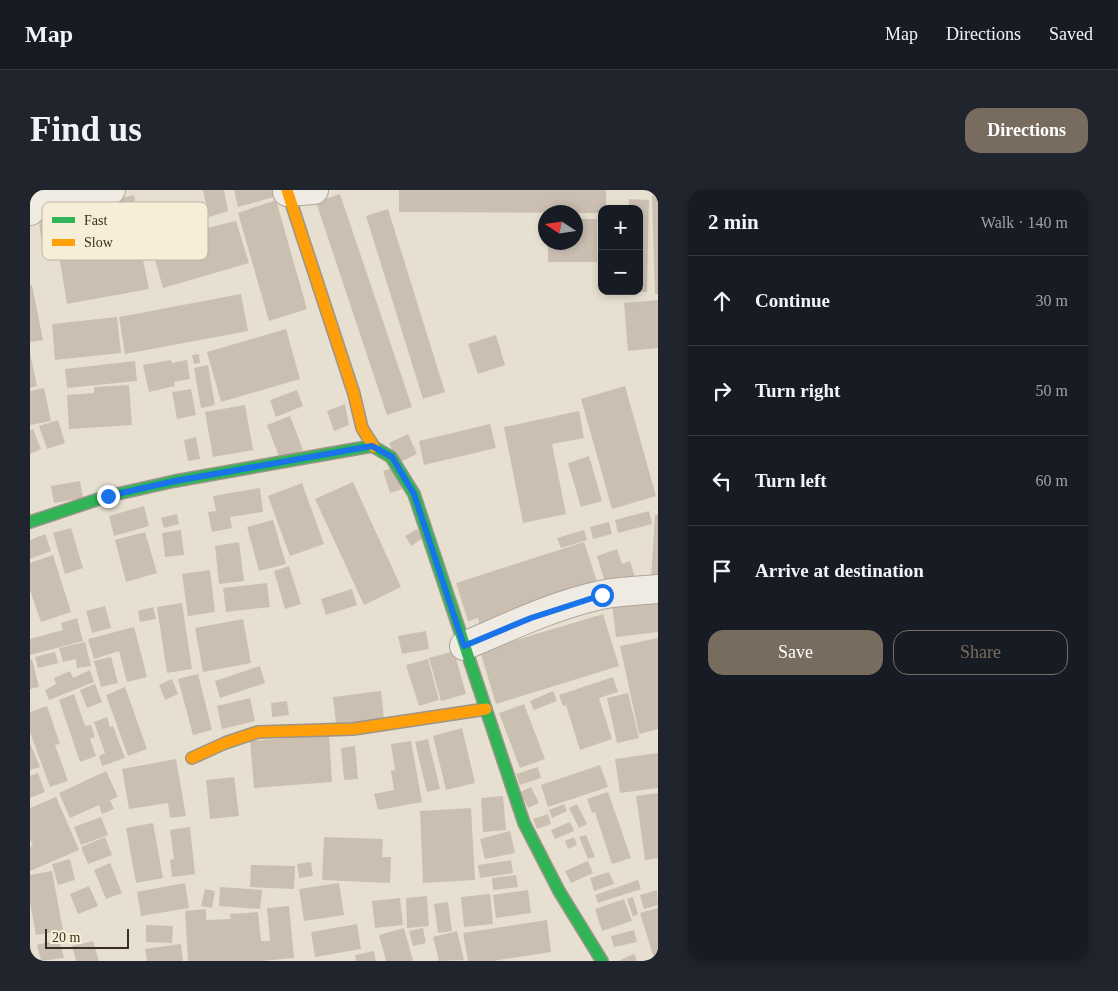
<!DOCTYPE html>
<html lang="en">
<head>
<meta charset="utf-8">
<style>
  :root { --surface:#171b24; --page:#20242c; --text:#f1f3f6; --muted:#9ea1a6; --line:#363941; --accent:#786c5e }
  body { margin:0; font-family:Georgia,serif; background:var(--page); color:var(--text) }
  .controls { position:absolute; right:15px; top:15px; display:grid; overflow:hidden; border-radius:10px; box-shadow:0 2px 8px #0003 }
  .controls button { width:45px; height:45px; display:grid; place-items:center; padding:0; border:0; border-bottom:1px solid var(--line); background:var(--surface); color:var(--text); font:25px sans-serif }
  .compass { position:absolute; left:508px; top:15px; width:45px; height:45px; border-radius:50%; background:var(--surface); box-shadow:0 2px 8px #0003; rotate:282deg }
  .scale { position:absolute; left:15px; bottom:12px; width:84px; box-sizing:border-box; padding-left:5px; border:2px solid #3d2e20; border-top:0; font-size:14px; line-height:18px; white-space:nowrap; color:#3d2e20; -webkit-text-stroke:4px #f7eed8; paint-order:stroke }
  .stop { position:absolute; width:15px; height:15px; margin:-11px; border:4px solid #1a73e8; border-radius:50%; background:#fff }
  .stop.end { background:#1a73e8; border-color:#fff; box-shadow:0 1px 5px #0008 }
  .list { margin:0; padding:0; list-style:none }
  h2 { display:flex; justify-content:space-between; align-items:center; height:65px; margin:0; padding:0 20px; font-size:21px }
  h2 small { font-size:16px; font-weight:400; color:var(--muted) }
  .list li { display:grid; grid-template-columns:32px 1fr auto; gap:15px; align-items:center; box-sizing:border-box; height:90px; padding:0 20px; border-top:1px solid var(--line) }
  .list b { display:block; font-size:19px; white-space:nowrap }
  .list em { font-size:16px; font-style:normal; color:var(--muted) }
  .actions { display:flex; gap:10px; padding:15px 20px }
  .actions a { flex:1; padding:11px 0; border:1px solid var(--accent); border-radius:15px; text-align:center; font-size:18px; color:var(--accent) }
  .actions .main { background:var(--accent); color:#fff }
  .icon { flex:none; width:28px; height:28px; fill:none; stroke:currentColor; stroke-width:2; stroke-linecap:round; stroke-linejoin:round }
  .map { position:relative; flex:none; width:628px; height:771px; overflow:hidden; border-radius:15px }
  header { display:flex; align-items:center; gap:30px; box-sizing:border-box; height:70px; padding:0 25px; background:var(--surface); border-bottom:1px solid var(--line) }
  header strong { font-size:24px }
  nav { display:flex; gap:28px; margin-inline-start:auto; font-size:18px }
  .intro { display:flex; align-items:center; justify-content:space-between; box-sizing:border-box; height:120px; padding:0 30px }
  h1 { margin:0; font-size:35px }
  .button { padding:12px 22px; border-radius:15px; background:var(--accent); color:#fff; font-size:18px; font-weight:700 }
  main { display:flex; gap:30px; padding:0 30px }
  aside { flex:1; background:var(--surface); border-radius:15px; box-shadow:0 2px 8px #0003 }
  .map>svg:first-child { display:block }
</style>
</head>
<body>
<header>
<strong>Map</strong>
<nav><a>Map</a><a>Directions</a><a>Saved</a></nav>
</header>
<div class="intro"><h1>Find us</h1><a class="button">Directions</a></div>
<main>
<div class="map">
<svg width="628" height="771" viewBox="0 0 628 771">
  <rect width="100%" height="100%" fill="#e7e0d1"/>
  <g fill="#cbbfb2">
    <polygon points="173,0 194,0 198,21 179,27"/>
    <polygon points="204,0 243,0 244,7 208,17"/>
    <polygon points="369,0 576,0 576,19 572,19 572,23 369,22"/>
    <polygon points="310,4 382,217 357,225 286,12"/>
    <polygon points="104,5 110,42 90,46 84,10"/>
    <polygon points="628,5 628,104 625,104 622,6"/>
    <polygon points="599,9 619,10 617,102 609,102 609,19 599,19"/>
    <polygon points="246,10 277,119 239,131 208,23"/>
    <polygon points="358,19 415,202 393,209 336,26"/>
    <polygon points="26,26 29,59 13,65 9,31"/>
    <polygon points="546,29 567,29 567,72 518,72 518,52 546,52"/>
    <polygon points="206,31 219,73 133,98 120,52"/>
    <polygon points="109,50 119,99 37,114 29,65"/>
    <polygon points="0,95 2,95 13,150 0,152"/>
    <polygon points="211,104 218,141 95,164 89,127"/>
    <polygon points="628,110 628,158 598,161 594,113"/>
    <polygon points="87,127 91,163 25,170 22,134"/>
    <polygon points="256,139 270,189 191,212 177,162"/>
    <polygon points="466,145 475,175 448,184 438,154"/>
    <polygon points="0,163 7,196 0,198"/>
    <polygon points="169,164 170,173 164,174 162,165"/>
    <polygon points="141,170 142,173 157,170 160,189 144,192 145,196 119,202 113,175"/>
    <polygon points="105,171 107,191 37,198 35,179"/>
    <polygon points="178,175 185,215 171,218 164,178"/>
    <polygon points="99,195 102,235 39,239 37,205 64,203 64,197"/>
    <polygon points="595,196 626,306 582,319 551,209"/>
    <polygon points="14,198 21,231 0,235 0,201"/>
    <polygon points="161,199 166,225 147,229 142,202"/>
    <polygon points="267,200 273,216 246,227 240,210"/>
    <polygon points="315,214 319,235 304,241 297,221"/>
    <polygon points="215,215 223,260 183,267 175,222"/>
    <polygon points="549,221 554,248 522,254 536,324 493,333 474,237"/>
    <polygon points="260,226 273,260 250,269 237,235"/>
    <polygon points="28,230 35,253 17,259 9,236"/>
    <polygon points="460,234 466,258 394,275 389,251"/>
    <polygon points="3,239 11,259 0,264 0,240"/>
    <polygon points="378,244 387,264 368,273 359,253"/>
    <polygon points="166,247 170,269 158,271 154,250"/>
    <polygon points="559,266 572,311 551,317 538,273"/>
    <polygon points="365,277 372,299 360,303 353,281"/>
    <polygon points="50,291 53,308 24,313 21,296"/>
    <polygon points="323,292 371,397 334,415 285,309"/>
    <polygon points="272,293 294,354 260,366 238,306"/>
    <polygon points="230,298 233,322 200,327 202,338 182,342 178,322 186,321 183,306"/>
    <polygon points="114,316 119,336 84,346 79,326"/>
    <polygon points="619,321 622,334 588,343 585,330"/>
    <polygon points="147,324 149,334 134,338 131,328"/>
    <polygon points="625,325 628,325 628,390 621,390"/>
    <polygon points="243,330 256,374 229,381 217,337"/>
    <polygon points="579,332 582,344 563,349 560,337"/>
    <polygon points="41,338 53,378 35,384 23,343"/>
    <polygon points="387,339 393,348 381,356 375,346"/>
    <polygon points="151,340 154,365 135,367 132,343"/>
    <polygon points="554,340 557,350 531,358 527,348"/>
    <polygon points="115,342 127,383 96,392 85,350"/>
    <polygon points="15,344 21,361 0,369 0,350"/>
    <polygon points="209,352 214,391 189,394 185,356"/>
    <polygon points="554,352 568,395 473,424 475,429 450,437 448,428 438,431 426,393"/>
    <polygon points="587,359 592,374 600,371 606,391 577,399 567,366"/>
    <polygon points="23,365 41,422 11,432 0,400 0,373"/>
    <polygon points="259,376 271,414 255,419 244,381"/>
    <polygon points="180,380 185,422 158,426 152,384"/>
    <polygon points="237,393 240,417 196,422 193,398"/>
    <polygon points="322,399 327,415 296,425 291,409"/>
    <polygon points="628,408 628,442 586,447 582,414"/>
    <polygon points="152,413 162,479 137,483 127,417"/>
    <polygon points="75,416 81,438 62,443 56,421"/>
    <polygon points="123,417 126,429 110,432 108,421"/>
    <polygon points="573,424 589,476 466,514 450,461"/>
    <polygon points="47,428 53,451 0,465 0,449 33,440 31,433"/>
    <polygon points="213,429 221,473 173,482 165,438"/>
    <polygon points="104,437 117,487 97,492 89,461 64,469 58,449"/>
    <polygon points="396,441 399,459 372,464 368,446"/>
    <polygon points="628,448 628,539 609,544 590,456"/>
    <polygon points="55,452 61,476 47,478 46,469 33,472 29,458"/>
    <polygon points="424,461 436,504 411,511 399,468"/>
    <polygon points="25,462 28,473 8,478 5,467"/>
    <polygon points="81,467 88,493 71,497 64,471"/>
    <polygon points="2,469 9,497 0,499 0,470"/>
    <polygon points="398,469 409,510 389,516 376,475"/>
    <polygon points="230,476 235,493 190,508 185,491"/>
    <polygon points="60,480 64,492 19,510 15,500 26,494 24,488 40,481 43,488"/>
    <polygon points="168,484 182,540 163,545 148,489"/>
    <polygon points="583,487 588,502 569,508 582,549 550,560 536,515 533,516 529,505"/>
    <polygon points="142,489 148,504 135,510 129,495"/>
    <polygon points="65,494 72,512 57,518 50,500"/>
    <polygon points="95,497 117,559 98,566 76,505"/>
    <polygon points="351,501 354,529 306,534 303,507"/>
    <polygon points="523,501 527,511 504,520 500,511"/>
    <polygon points="598,503 609,548 587,553 577,508"/>
    <polygon points="44,504 55,536 61,535 65,547 60,549 66,566 50,572 29,510"/>
    <polygon points="220,508 225,531 192,539 187,516"/>
    <polygon points="257,511 259,525 242,527 241,513"/>
    <polygon points="494,514 515,569 490,578 469,523"/>
    <polygon points="17,516 30,554 25,555 38,591 20,597 0,542 0,522"/>
    <polygon points="77,527 80,537 83,536 95,568 72,576 69,566 75,563 64,532"/>
    <polygon points="432,538 445,593 416,600 403,546"/>
    <polygon points="299,544 302,592 224,598 220,551"/>
    <polygon points="398,549 410,599 397,602 385,552"/>
    <polygon points="381,551 392,612 348,620 344,604 364,600 361,581 365,580 361,554"/>
    <polygon points="0,553 10,577 0,580"/>
    <polygon points="325,556 328,589 314,590 311,558"/>
    <polygon points="628,563 628,598 590,603 585,569"/>
    <polygon points="146,569 156,626 140,628 138,613 99,619 92,579"/>
    <polygon points="570,575 578,597 518,617 511,595"/>
    <polygon points="508,577 511,588 490,595 486,584"/>
    <polygon points="76,581 88,607 80,610 84,619 72,624 69,615 40,628 29,603"/>
    <polygon points="8,583 15,602 0,608 0,586"/>
    <polygon points="204,587 209,626 180,629 176,590"/>
    <polygon points="501,597 509,613 498,618 490,602"/>
    <polygon points="578,602 601,668 582,674 565,622 562,623 557,609"/>
    <polygon points="628,603 628,668 615,670 606,606"/>
    <polygon points="473,606 476,640 453,642 451,608"/>
    <polygon points="26,607 49,660 0,681 0,657 3,656 0,649 0,618"/>
    <polygon points="534,614 537,621 522,628 519,620"/>
    <polygon points="547,614 557,634 549,638 539,618"/>
    <polygon points="441,618 445,690 393,693 390,621"/>
    <polygon points="518,624 521,634 507,639 503,629"/>
    <polygon points="71,627 78,645 51,655 44,637"/>
    <polygon points="540,632 544,641 525,649 521,640"/>
    <polygon points="123,633 133,688 106,693 96,638"/>
    <polygon points="160,637 165,684 142,687 140,670 144,669 140,640"/>
    <polygon points="480,641 485,663 455,669 450,649"/>
    <polygon points="556,645 565,667 558,669 549,647"/>
    <polygon points="75,647 82,665 58,674 51,657"/>
    <polygon points="294,647 353,649 352,667 361,667 360,693 292,690"/>
    <polygon points="544,647 547,655 538,659 535,651"/>
    <polygon points="40,669 45,690 28,695 22,674"/>
    <polygon points="481,670 483,683 450,688 448,675"/>
    <polygon points="558,671 563,683 541,693 535,681"/>
    <polygon points="281,672 283,686 269,688 267,674"/>
    <polygon points="80,673 92,703 76,709 64,680"/>
    <polygon points="221,675 265,676 264,699 220,697"/>
    <polygon points="22,681 33,740 6,745 0,712 0,685"/>
    <polygon points="579,682 584,694 564,701 560,688"/>
    <polygon points="486,685 488,697 463,700 462,688"/>
    <polygon points="608,690 611,699 568,713 565,705"/>
    <polygon points="155,693 159,718 111,726 107,702"/>
    <polygon points="309,693 314,725 274,731 269,699"/>
    <polygon points="59,696 68,716 48,724 40,704"/>
    <polygon points="190,697 232,700 230,719 189,716"/>
    <polygon points="175,699 185,701 182,718 171,716"/>
    <polygon points="498,700 501,723 466,728 463,705"/>
    <polygon points="627,700 628,715 614,719 610,705"/>
    <polygon points="460,704 463,734 434,737 431,707"/>
    <polygon points="397,706 399,736 377,738 376,708"/>
    <polygon points="603,707 608,724 603,727 597,709"/>
    <polygon points="370,708 373,735 345,738 342,711"/>
    <polygon points="594,709 602,731 572,741 565,719"/>
    <polygon points="418,712 422,741 408,743 404,714"/>
    <polygon points="259,716 264,768 231,771 158,771 155,721 176,719 176,730 201,729 200,724 228,722 231,751 240,751 237,718"/>
    <polygon points="628,718 628,766 624,768 610,723"/>
    <polygon points="517,730 521,762 463,771 438,771 433,743"/>
    <polygon points="327,734 331,759 285,767 281,742"/>
    <polygon points="116,735 143,736 142,753 116,752"/>
    <polygon points="374,738 383,771 356,771 349,745"/>
    <polygon points="393,738 396,753 383,756 379,741"/>
    <polygon points="604,740 607,752 584,757 581,746"/>
    <polygon points="427,741 434,770 409,771 403,747"/>
    <polygon points="29,749 34,768 11,771 7,755"/>
    <polygon points="63,751 69,771 46,771 42,756"/>
    <polygon points="151,754 153,771 117,771 115,759"/>
    <polygon points="344,761 346,771 326,771 325,765"/>
    <polygon points="604,764 607,771 588,771"/>
  </g>
  <g fill="none" stroke-linecap="round" stroke-linejoin="round">
    <g stroke="#ada599" stroke-width="30">
      <g id="street">
        <polyline points="257,2 284,0"/>
        <polyline points="0,21 5,15 81,0"/>
        <path d="M434 456C479 437 524 415 571 405 589 401 609 401 628 399"/>
      </g>
    </g>
    <g stroke="#9c958a" stroke-width="14">
      <g id="fast">
        <polyline points="344,257 361,267 384,304 494,633 529,701 572,771"/>
        <polyline points="0,332 78,306 145,291 342,256"/>
      </g>
    </g>
    <g stroke="#9c958a" stroke-width="14">
      <g id="slow">
        <polyline points="257,0 324,204 332,238 344,257"/>
        <polyline points="162,568 195,553 228,542 323,539 456,519"/>
      </g>
    </g>
    <use href="#street" stroke="#efebe3" stroke-width="28"/>
    <use href="#fast" stroke="#30b455" stroke-width="11"/>
    <use href="#slow" stroke="#ff9f0a" stroke-width="11"/>
  </g>
  <g fill="none" stroke-linecap="round" stroke-linejoin="round">
    <polyline stroke="#1a73e8" stroke-width="6" points="78,306 145,291 342,256 362,267 384,304 434,456 501,428 572,405"/>
  </g>
  <rect x="12" y="12" width="166" height="58" rx="8" fill="#f7eed8" stroke="#bfb4a1" stroke-width="1"/>
  <rect x="22" y="27" width="23" height="6" fill="#30b455"/>
  <rect x="22" y="49" width="23" height="7" fill="#ff9f0a"/>
  <g font-size="14" fill="#3d2e20">
    <text x="54" y="35">Fast</text>
    <text x="54" y="57">Slow</text>
  </g>
</svg>
<div class="controls">
<button>+</button>
<button>−</button>
</div>
<svg class="compass" viewBox="-18 -18 36 36"><path d="M0-13l5 13h-10z" fill="#e53935"/><path d="M0 13l5-13h-10z" fill="#9ea1a6"/></svg>
<div class="scale">20 m</div>
<div class="stop" style="left:572px;top:405px"></div>
<div class="stop end" style="left:78px;top:306px"></div>
</div>
<aside>
<h2>2 min<small>Walk · 140 m</small></h2>
<ul class="list">
<li><svg class="icon" aria-label="ahead" viewBox="0 0 24 24"><path d="M12 20V5M6 11l6-6 6 6"/></svg><div><b>Continue</b></div><em>30 m</em></li>
<li><svg class="icon" aria-label="right" viewBox="0 0 24 24"><path d="M7 20v-9h11M14 6l5 5-5 5"/></svg><div><b>Turn right</b></div><em>50 m</em></li>
<li><svg class="icon" aria-label="left" viewBox="0 0 24 24"><path d="M17 20v-9H6M10 6l-5 5 5 5"/></svg><div><b>Turn left</b></div><em>60 m</em></li>
<li><svg class="icon" aria-label="arrive" viewBox="0 0 24 24"><path d="M6 21V4h12l-3 4 3 4H6"/></svg><div><b>Arrive at destination</b></div></li>
</ul>
<div class="actions"><a class="main">Save</a><a>Share</a></div>
</aside>
</main>
</body>
</html>
